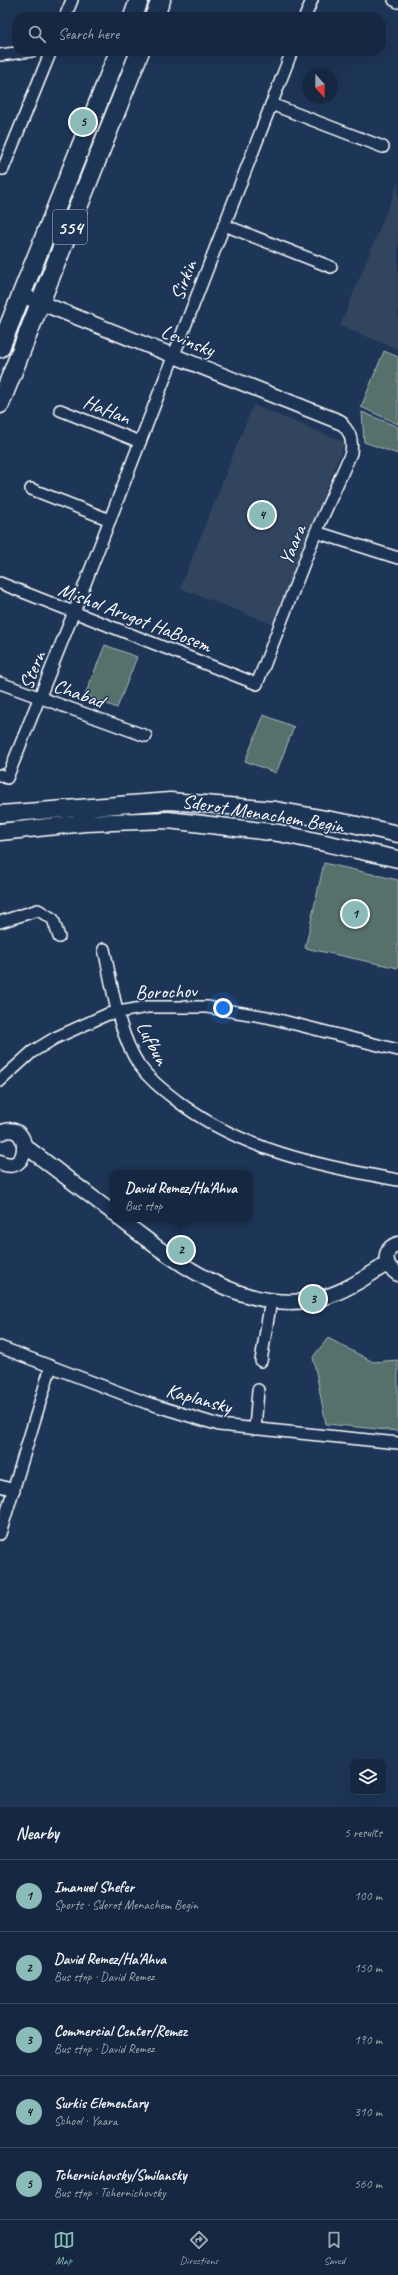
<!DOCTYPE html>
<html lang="en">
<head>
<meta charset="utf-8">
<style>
  :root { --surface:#162841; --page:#23344c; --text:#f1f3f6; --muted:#9ea6b1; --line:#35445a; --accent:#8bbbb9 }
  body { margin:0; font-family:Caveat,sans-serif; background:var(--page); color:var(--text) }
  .controls { position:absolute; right:12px; bottom:12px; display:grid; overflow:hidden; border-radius:8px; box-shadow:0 4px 16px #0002 }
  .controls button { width:36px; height:36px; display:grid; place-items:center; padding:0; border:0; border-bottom:1px solid var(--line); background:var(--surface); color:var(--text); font:20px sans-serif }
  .compass { position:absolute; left:302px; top:68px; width:36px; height:36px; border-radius:50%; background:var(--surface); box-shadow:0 4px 16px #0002; rotate:159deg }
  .you { position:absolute; left:223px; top:1008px; width:14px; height:14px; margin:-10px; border:3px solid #fff; border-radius:50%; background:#1a73e8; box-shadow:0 0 0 6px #1a73e833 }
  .badge { display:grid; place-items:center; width:26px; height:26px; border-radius:50%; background:var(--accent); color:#111; font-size:13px; font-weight:700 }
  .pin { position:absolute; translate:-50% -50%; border:2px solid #fff; box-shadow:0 1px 4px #0006 }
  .popup { position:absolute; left:110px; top:1170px; width:142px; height:52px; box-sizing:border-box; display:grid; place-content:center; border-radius:8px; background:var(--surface); filter:drop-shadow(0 1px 3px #0005); font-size:13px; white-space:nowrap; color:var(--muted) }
  .popup b { font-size:15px; color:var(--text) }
  .popup::after { content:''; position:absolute; left:50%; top:100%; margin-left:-8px; border:8px solid transparent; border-top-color:var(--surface) }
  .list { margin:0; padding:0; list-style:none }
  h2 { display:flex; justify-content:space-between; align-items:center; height:52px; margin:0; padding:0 16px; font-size:17px }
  h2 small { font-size:13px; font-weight:400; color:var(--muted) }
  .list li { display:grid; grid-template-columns:26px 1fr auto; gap:12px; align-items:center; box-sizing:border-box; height:72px; padding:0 16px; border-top:1px solid var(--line) }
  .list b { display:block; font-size:15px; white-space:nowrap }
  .list p { margin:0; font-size:13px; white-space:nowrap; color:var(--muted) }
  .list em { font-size:13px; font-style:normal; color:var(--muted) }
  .icon { flex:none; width:22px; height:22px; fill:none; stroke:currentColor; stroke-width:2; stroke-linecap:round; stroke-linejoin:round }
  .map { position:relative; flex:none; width:398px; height:1807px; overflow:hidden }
  .search { position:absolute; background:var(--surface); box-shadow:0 4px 16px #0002; left:12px; right:12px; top:12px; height:44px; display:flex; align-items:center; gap:10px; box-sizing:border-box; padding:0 14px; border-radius:16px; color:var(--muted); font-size:15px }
  .sheet { height:412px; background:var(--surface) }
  nav { display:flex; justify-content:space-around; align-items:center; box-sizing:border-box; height:56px; border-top:1px solid var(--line); background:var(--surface); font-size:11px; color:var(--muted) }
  nav a { display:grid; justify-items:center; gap:2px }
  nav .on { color:var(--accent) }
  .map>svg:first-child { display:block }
</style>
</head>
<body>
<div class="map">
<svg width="398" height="1807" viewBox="0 0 398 1807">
  <rect width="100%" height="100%" fill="#1d3557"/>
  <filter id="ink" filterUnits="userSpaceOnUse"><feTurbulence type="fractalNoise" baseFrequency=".025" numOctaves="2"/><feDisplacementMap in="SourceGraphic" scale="8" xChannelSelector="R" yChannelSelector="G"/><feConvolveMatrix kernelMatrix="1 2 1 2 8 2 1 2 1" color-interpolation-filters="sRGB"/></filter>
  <g filter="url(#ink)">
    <g fill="#33445e">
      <polygon points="398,183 398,349 340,326"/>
      <polygon points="253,405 345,442 272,624 180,588"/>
    </g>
    <g fill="#566f6c" stroke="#aab7b6">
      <polygon points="384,351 398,357 398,424 361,407"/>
      <polygon points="362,412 398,427 398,454 364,442"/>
      <polygon points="105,645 137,657 117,708 85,695"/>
      <polygon points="264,715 294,727 276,773 245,761"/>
      <polygon points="324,863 398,880 398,968 305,948"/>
      <polygon points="328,1338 373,1362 398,1360 398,1431 326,1424 313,1357"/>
    </g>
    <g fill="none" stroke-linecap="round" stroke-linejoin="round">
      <g stroke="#fff" stroke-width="14">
        <g id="minor">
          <polyline points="394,0 398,2"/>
          <polyline points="65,17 72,0"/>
          <polyline points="305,17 312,0"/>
          <polyline points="0,55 32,51"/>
          <polyline points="271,104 383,147"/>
          <polyline points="0,169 3,169 51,51"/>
          <polyline points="224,225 331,267"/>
          <polyline points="60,410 140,442"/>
          <polyline points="31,489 110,520"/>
          <polyline points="316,532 398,558"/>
          <path d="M0 583 257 684 316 532 351 453C353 438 350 432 340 422"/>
          <polyline points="0,683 146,736"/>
          <polyline points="0,775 7,778 74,612 292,51"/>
          <polyline points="0,922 38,910 53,919 59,937"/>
          <path d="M104 949C113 988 117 1031 139 1065 149 1079 162 1089 176 1100 240 1150 320 1166 398 1180"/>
          <polyline points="0,1081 32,1052 55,1038 108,1014 147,1007 207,1007 267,1017 398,1050"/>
          <polyline points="0,1347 147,1403 219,1425 398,1443"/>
          <polyline points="261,1361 271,1300"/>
          <polyline points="255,1429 258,1390"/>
          <polyline points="0,1486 14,1490"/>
          <polyline points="0,1534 51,1366"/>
        </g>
      </g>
      <g stroke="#fff" stroke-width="17">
        <g id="tertiary">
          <polyline points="21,295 340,422"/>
          <path d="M0 1133C32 1117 32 1178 0 1162"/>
          <polyline points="25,1146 113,1213"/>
          <path d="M120 1219C176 1263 249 1319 325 1297 348 1290 367 1276 387 1264"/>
          <path d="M398 1244C387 1247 384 1257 389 1267L398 1274"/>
        </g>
      </g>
      <g stroke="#fff" stroke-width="19">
        <g id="secondary">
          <polyline points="0,814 170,801 276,810 348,823 398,834"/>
          <polyline points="0,832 85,823 168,820 279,833 398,859"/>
        </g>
      </g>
      <g stroke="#fff" stroke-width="21">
        <g id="primary">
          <polyline points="133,17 139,0"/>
          <polyline points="154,17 161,0"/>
          <polyline points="0,348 119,51"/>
          <polyline points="0,404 140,51"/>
        </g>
      </g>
      <use href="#minor" stroke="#1d3557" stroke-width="11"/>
      <use href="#tertiary" stroke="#1d3557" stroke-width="14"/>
      <use href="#secondary" stroke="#1d3557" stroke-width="16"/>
      <use href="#primary" stroke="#1d3557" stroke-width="18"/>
    </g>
  </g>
  <g text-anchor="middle" stroke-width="3" stroke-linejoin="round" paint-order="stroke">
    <rect fill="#1d3557" stroke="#bbc2cd" stroke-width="1" x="53" y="210" width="34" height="34" rx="3"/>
    <g font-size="19" font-weight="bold" fill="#fff">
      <text x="70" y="234">554</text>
    </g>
    <g font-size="20" fill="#fff" stroke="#1d3557">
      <text transform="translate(183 280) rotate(-69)" y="7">Sirkin</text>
      <text transform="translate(188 340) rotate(22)" y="7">Levinsky</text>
      <text transform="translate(107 409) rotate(22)" y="7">HaHan</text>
      <text transform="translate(292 545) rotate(-68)" y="7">Yaara</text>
      <text transform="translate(135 617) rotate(21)" y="7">Mishol Arugot HaBosem</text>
      <text transform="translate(32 670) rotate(-68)" y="7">Stern</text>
      <text transform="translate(79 693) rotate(20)" y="7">Chabad</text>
      <text transform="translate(263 813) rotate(9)" y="7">Sderot Menachem Begin</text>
      <text transform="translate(166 991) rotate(-2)" y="7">Borochov</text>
      <text transform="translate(153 1043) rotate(62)" y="7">Lufbun</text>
      <text transform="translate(199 1398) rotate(15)" y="7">Kaplansky</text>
    </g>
  </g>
</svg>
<div class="controls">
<button><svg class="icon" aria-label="layers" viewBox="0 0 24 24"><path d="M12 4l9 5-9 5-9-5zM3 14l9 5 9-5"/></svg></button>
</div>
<svg class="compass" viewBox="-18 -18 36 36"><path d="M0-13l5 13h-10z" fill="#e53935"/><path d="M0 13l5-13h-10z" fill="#9ea6b1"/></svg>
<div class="you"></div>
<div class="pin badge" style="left:355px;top:914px">1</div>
<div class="pin badge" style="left:181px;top:1250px">2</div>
<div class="popup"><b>David Remez/Ha'Ahva</b>Bus stop</div>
<div class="pin badge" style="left:313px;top:1299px">3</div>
<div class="pin badge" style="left:262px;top:515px">4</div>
<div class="pin badge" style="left:83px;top:122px">5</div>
<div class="search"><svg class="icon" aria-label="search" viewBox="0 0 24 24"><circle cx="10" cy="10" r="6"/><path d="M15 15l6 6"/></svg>Search here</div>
</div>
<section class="sheet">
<h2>Nearby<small>5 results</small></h2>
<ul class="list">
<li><span class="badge">1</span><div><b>Imanuel Shefer</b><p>Sports · Sderot Menachem Begin</p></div><em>100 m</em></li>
<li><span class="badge">2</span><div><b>David Remez/Ha'Ahva</b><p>Bus stop · David Remez</p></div><em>150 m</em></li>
<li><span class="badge">3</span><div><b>Commercial Center/Remez</b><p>Bus stop · David Remez</p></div><em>190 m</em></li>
<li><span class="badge">4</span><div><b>Surkis Elementary</b><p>School · Yaara</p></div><em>310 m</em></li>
<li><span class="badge">5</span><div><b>Tchernichovsky/Smilansky</b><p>Bus stop · Tchernichovsky</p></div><em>560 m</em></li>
</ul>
</section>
<nav>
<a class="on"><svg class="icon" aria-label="map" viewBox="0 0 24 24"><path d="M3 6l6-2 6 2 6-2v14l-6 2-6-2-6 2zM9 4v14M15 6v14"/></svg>Map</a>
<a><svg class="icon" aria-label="directions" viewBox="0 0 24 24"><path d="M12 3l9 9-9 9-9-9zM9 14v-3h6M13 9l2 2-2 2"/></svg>Directions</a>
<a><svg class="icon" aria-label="saved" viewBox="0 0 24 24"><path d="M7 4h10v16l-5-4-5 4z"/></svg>Saved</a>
</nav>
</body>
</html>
